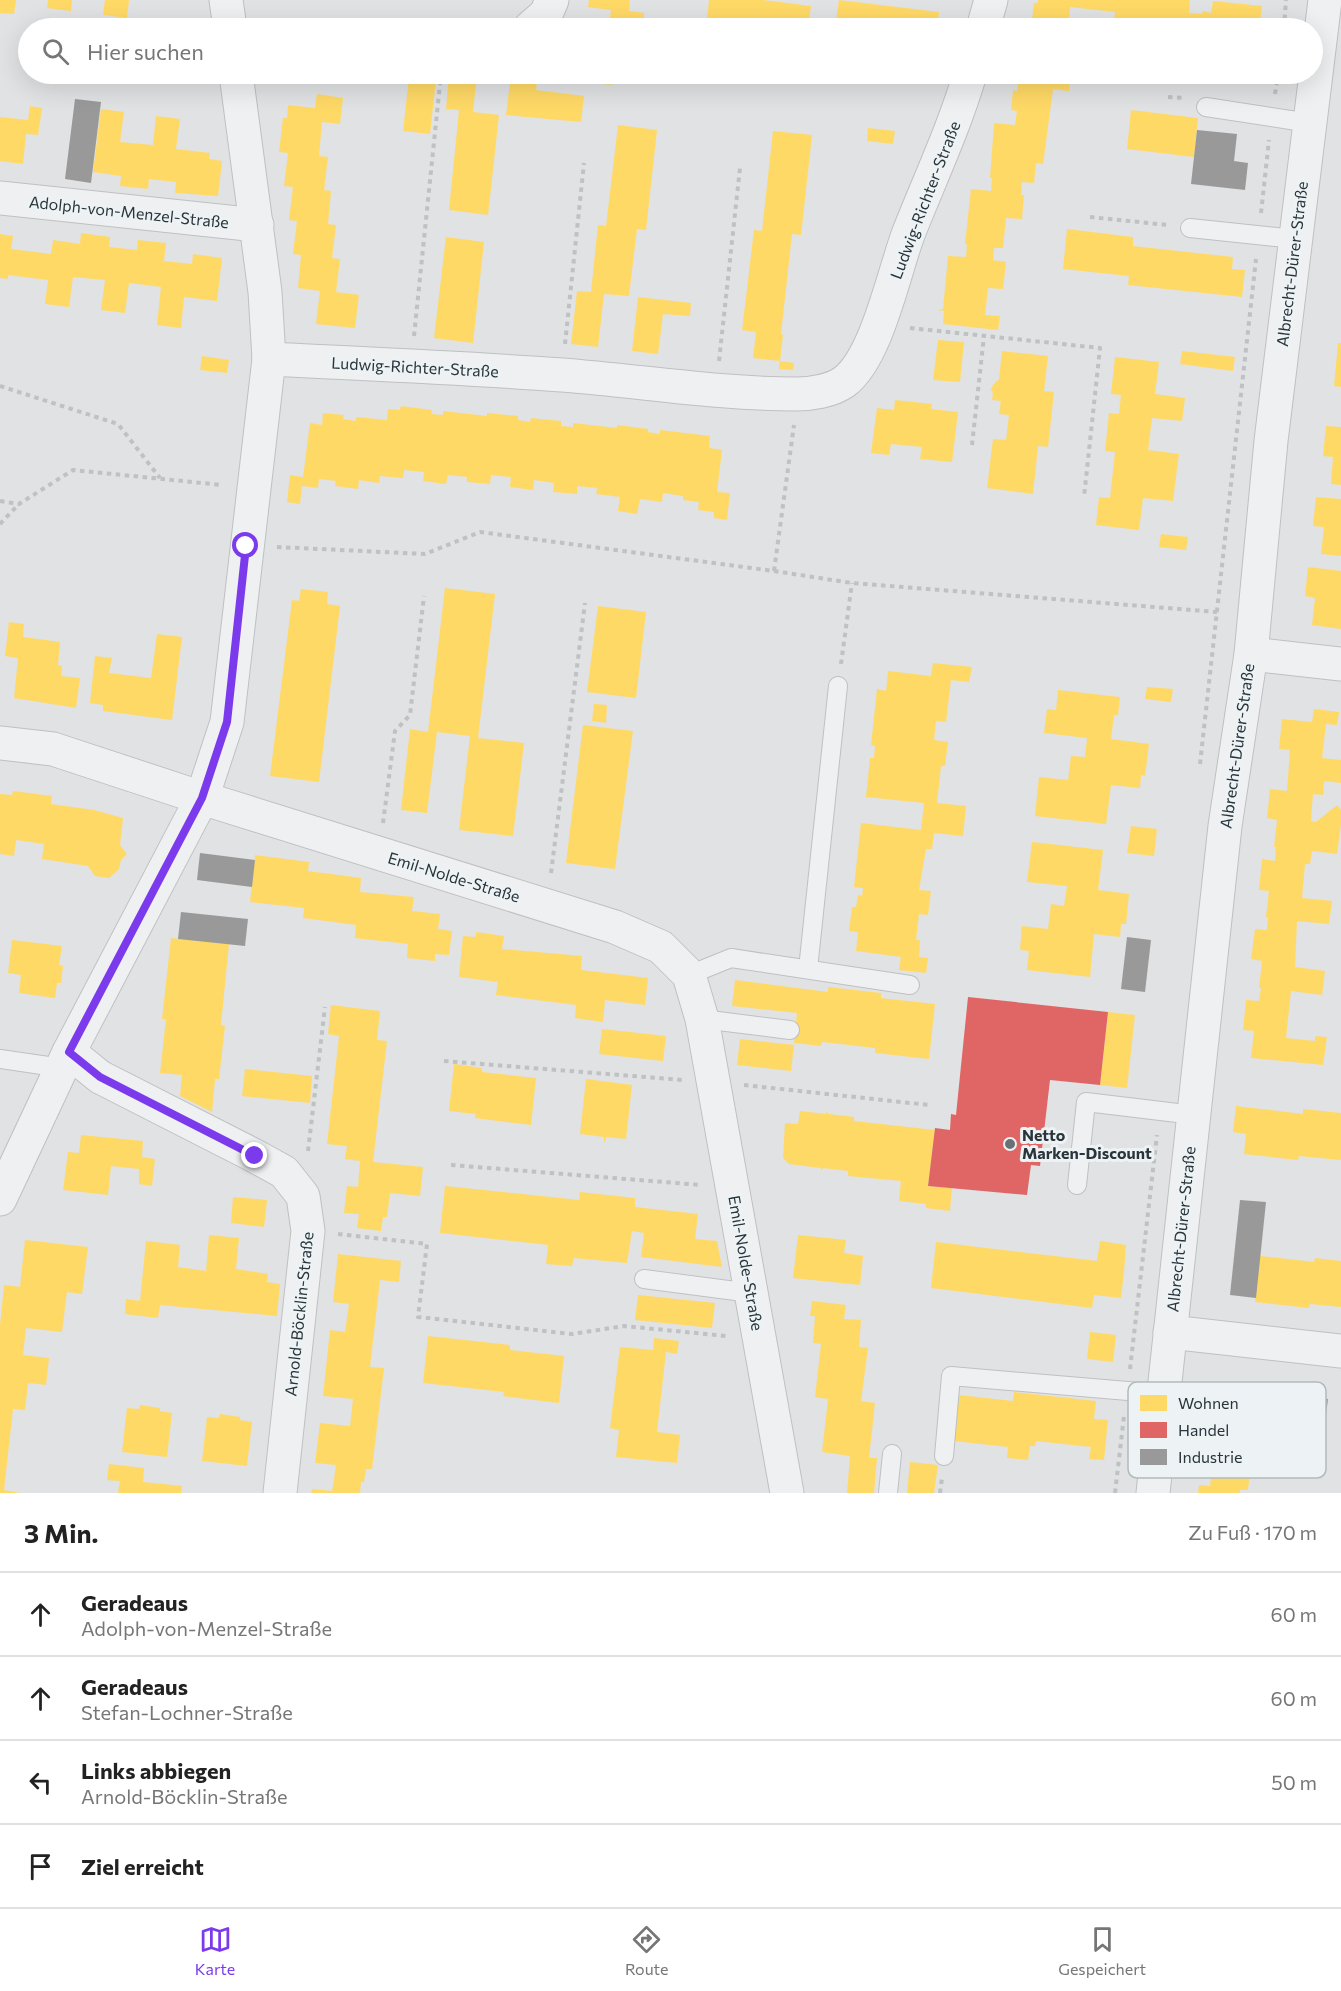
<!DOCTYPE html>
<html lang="de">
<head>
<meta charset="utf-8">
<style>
  :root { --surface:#fff; --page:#f6f6f6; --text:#222; --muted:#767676; --line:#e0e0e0; --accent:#7c3aed }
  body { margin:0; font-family:Commissioner,sans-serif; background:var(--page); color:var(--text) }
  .stop { position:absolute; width:18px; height:18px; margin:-14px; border:4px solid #7c3aed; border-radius:50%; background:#fff }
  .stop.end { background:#7c3aed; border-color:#fff; box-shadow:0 2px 6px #0008 }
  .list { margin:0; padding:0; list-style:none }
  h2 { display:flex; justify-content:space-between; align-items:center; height:78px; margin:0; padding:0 24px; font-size:26px }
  h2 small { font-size:20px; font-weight:400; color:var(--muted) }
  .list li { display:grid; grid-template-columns:39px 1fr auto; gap:18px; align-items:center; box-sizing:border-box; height:84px; padding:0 24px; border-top:2px solid var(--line) }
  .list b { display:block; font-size:22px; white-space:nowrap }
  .list p { margin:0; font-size:20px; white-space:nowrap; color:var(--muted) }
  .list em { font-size:20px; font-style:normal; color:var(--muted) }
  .icon { flex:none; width:33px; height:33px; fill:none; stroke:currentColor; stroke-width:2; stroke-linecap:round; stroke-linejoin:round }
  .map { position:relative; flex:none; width:1341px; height:1493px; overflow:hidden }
  .search { position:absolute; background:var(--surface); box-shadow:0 6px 24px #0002; left:18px; right:18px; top:18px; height:66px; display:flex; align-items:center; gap:15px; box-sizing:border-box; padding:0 21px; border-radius:33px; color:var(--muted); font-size:22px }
  .sheet { height:414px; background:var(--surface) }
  nav { display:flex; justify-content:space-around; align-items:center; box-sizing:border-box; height:84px; border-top:2px solid var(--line); background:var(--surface); font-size:16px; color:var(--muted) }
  nav a { display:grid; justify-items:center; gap:3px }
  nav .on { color:var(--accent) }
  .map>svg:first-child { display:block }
</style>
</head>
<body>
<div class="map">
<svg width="1341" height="1493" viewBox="0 0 1341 1493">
  <rect width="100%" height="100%" fill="#e0e2e4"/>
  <g fill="#ffd966">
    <polygon points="0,0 16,0 14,14 0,13"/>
    <polygon points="48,0 72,0 71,11 47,8"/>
    <polygon points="105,0 129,0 127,18 103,15"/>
    <polygon points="589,0 630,0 629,11 644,13 643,28 629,26 628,28 577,28 578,20 609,24 611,10 588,7"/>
    <polygon points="709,0 763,0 811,6 808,28 706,28"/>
    <polygon points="839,0 939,12 937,28 835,28"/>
    <polygon points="1038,0 1190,0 1189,13 1202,14 1203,11 1211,13 1213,1 1262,6 1259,28 1164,28 1147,26 1147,28 1113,28 1115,12 1070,7 1068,28 1031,28 1034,3 1038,3"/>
    <polygon points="449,74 477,74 473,112 499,115 488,215 449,210 459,110 446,109"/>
    <polygon points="511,74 538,74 536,90 584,96 581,122 506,115"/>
    <polygon points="572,74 614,74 612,85 571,81"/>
    <polygon points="1015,74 1071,74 1069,91 1053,89 1043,164 1036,163 1034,183 1022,182 1021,195 1024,195 1022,219 1006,218 1003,248 994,248 993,260 1006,262 1003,289 988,288 985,315 1000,316 998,330 943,324 944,311 938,310 943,309 948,256 966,257 967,245 965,244 971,189 991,191 992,178 990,178 994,123 1015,125 1017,111 1011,110 1013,90 1017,91 1019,77 1014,77"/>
    <polygon points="409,78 436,80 430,134 403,131"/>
    <polygon points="317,94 343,98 340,124 322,122 319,156 328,157 324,190 331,191 328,224 336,225 332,258 340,259 336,292 359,295 355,328 316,324 320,291 298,288 301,255 293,254 297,221 289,220 293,187 284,186 288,153 279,152 283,118 287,118 288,105 315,108"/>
    <polygon points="30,106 42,108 38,135 26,134 23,164 0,161 0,117 28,120"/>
    <polygon points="101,109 124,112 120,142 153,145 156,116 180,119 176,149 210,153 209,159 222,161 218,196 175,193 176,182 149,179 148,189 120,186 121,176 93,172"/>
    <polygon points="1131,110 1198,118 1194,157 1127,149"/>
    <polygon points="618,125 657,130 646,230 637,229 629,296 604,294 598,347 571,344 577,291 591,292 598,225 606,226"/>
    <polygon points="868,128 895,131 893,144 867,141"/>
    <polygon points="773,131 812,135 801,235 792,234 781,334 783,335 780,361 753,358 756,332 742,330 754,230 762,231"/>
    <polygon points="1067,229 1133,237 1133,246 1233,257 1232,269 1245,270 1242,297 1128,285 1129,276 1063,269"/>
    <polygon points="81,233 110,237 109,247 137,250 138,240 166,243 164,261 192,264 193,254 222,258 217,301 184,297 181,328 157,325 161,287 129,283 125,313 101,310 105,280 73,277 69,307 45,304 48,280 8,275 8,279 0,278 0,234 13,236 11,249 51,254 53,240 80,244"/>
    <polygon points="446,237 484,242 473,343 434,338"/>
    <polygon points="638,297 691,303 690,316 663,314 658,354 632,351"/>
    <polygon points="938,340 964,342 960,382 933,380"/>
    <polygon points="1338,343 1341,343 1341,387 1334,386"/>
    <polygon points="1002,351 1048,356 1044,391 1054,392 1051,420 1048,447 1038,446 1033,494 987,488 993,439 1006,440 1009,415 999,414 1001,401 992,400 993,394 991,389 993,385 999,379"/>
    <polygon points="1182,351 1235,357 1233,371 1180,364"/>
    <polygon points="202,356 229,360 227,373 200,370"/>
    <polygon points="1115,357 1159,362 1155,394 1185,398 1182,421 1152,418 1148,450 1179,454 1176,477 1173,501 1143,498 1139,530 1096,525 1099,497 1110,498 1113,470 1115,452 1105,451 1109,413 1119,414 1121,395 1111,394"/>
    <polygon points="780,361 794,363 793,370 779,369"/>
    <polygon points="895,400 932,404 931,409 958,412 952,462 920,459 922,447 891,444 889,455 871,453 877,408 894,410"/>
    <polygon points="401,406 432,410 431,414 443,415 443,411 487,416 487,413 518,416 518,420 530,422 531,418 561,421 561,426 573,427 573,423 617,428 617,425 648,429 648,432 660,434 660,430 710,436 709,448 722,450 717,492 730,493 727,520 714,518 714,512 698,510 699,502 683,500 683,496 663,493 662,502 640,499 637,514 618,511 620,497 596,494 597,488 577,486 577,494 553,492 554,483 534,480 533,490 510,487 511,477 491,475 490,484 467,482 467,477 448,475 446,484 423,481 424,472 404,470 403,478 380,476 379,483 359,480 358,489 335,486 336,481 319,479 318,488 302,486 300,504 287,502 290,475 303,477 310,423 322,425 323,413 344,415 343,419 356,421 356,417 387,420 388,409 400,410"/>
    <polygon points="1326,426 1341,427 1341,485 1331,484 1333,457 1323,456"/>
    <polygon points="1316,497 1341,499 1341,556 1321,554 1324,527 1313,526"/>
    <polygon points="1161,534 1188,537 1186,550 1159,547"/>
    <polygon points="1308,567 1341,571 1341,629 1312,625 1315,598 1305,596"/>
    <polygon points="445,588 495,594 478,738 524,743 513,836 459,830 470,736 437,732 427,813 401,810 410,729 428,732"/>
    <polygon points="301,589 328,592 327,604 340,606 319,782 270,776 292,600 299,601"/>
    <polygon points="598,606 646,612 636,698 587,692"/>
    <polygon points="9,622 24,624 23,637 60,642 58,665 62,666 61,676 80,678 76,708 14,698 18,658 5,656"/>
    <polygon points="157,634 182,637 172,720 103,711 103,705 90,703 95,656 112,658 109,673 151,678"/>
    <polygon points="933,663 972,667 969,682 951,680 946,722 936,721 934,740 948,742 945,766 941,766 937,803 966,806 963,836 934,833 932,849 926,849 919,890 931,891 928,915 919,914 916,940 920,940 919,957 928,958 926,973 899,970 901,957 856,951 858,932 849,931 852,907 856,907 858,895 862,896 863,888 854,887 861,823 921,830 924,803 866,797 870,758 874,758 875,746 871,745 877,689 886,691 888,671 931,676"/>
    <polygon points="1147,687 1173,689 1171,702 1145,699"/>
    <polygon points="1058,690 1120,697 1118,715 1114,715 1111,739 1149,744 1145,776 1141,775 1140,788 1111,785 1106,824 1035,816 1039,777 1068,780 1071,756 1085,757 1087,738 1044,733 1047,709 1056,710"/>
    <polygon points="594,704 607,705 606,723 592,721"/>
    <polygon points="1314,709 1339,712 1337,725 1326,724 1322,758 1341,760 1341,783 1324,781 1323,795 1313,794 1311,821 1316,822 1337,805 1341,810 1341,824 1337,854 1312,851 1310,864 1305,864 1302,898 1332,901 1329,924 1297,921 1295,967 1325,971 1322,995 1291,991 1286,1038 1315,1041 1315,1036 1327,1037 1323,1065 1251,1058 1254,1031 1243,1030 1246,1000 1259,1001 1261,988 1259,988 1262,961 1251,959 1255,929 1267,930 1268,917 1266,917 1269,891 1259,890 1262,859 1275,861 1276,847 1274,847 1277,820 1267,818 1270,789 1287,791 1290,750 1279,749 1282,719 1312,722"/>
    <polygon points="583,725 633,731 615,869 566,863"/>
    <polygon points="13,791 52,796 51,804 94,810 123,818 120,845 127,854 121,860 119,869 109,878 95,876 88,866 42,859 44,844 16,840 14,856 0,854 0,794 12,795"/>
    <polygon points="1131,826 1157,829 1154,856 1127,853"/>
    <polygon points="1032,842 1103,850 1098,890 1129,894 1126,924 1121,924 1120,937 1094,934 1090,977 1027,970 1029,951 1020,950 1022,926 1048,929 1051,904 1064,906 1067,886 1027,882"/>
    <polygon points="255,855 309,862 308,871 361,878 360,892 414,897 412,911 440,914 438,929 452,931 449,955 435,954 435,961 407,958 408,944 355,938 356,925 303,918 304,908 250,902"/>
    <polygon points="476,932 504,936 502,949 582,956 581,970 648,978 645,1005 605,1000 603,1022 575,1018 576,1005 496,995 498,982 459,977 463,936 476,937"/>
    <polygon points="171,938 229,944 221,1025 225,1026 219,1079 215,1079 212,1112 180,1096 182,1075 160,1073 166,1019 162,1019"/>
    <polygon points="12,940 62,946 59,965 63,966 61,983 57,983 55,998 19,993 21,975 8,973"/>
    <polygon points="735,980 828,992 828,987 881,993 881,998 935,1004 929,1059 875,1053 875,1048 849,1045 822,1042 821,1046 794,1043 797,1013 732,1006"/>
    <polygon points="331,1005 380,1011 377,1040 387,1041 373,1162 423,1167 420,1196 390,1193 387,1217 383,1217 381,1231 357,1228 359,1214 344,1213 347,1186 358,1187 360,1161 345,1159 347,1146 327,1144 339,1036 328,1034"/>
    <polygon points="1108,1012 1135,1015 1127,1088 1100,1085"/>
    <polygon points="602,1029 666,1036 663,1061 599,1054"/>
    <polygon points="740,1039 794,1045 791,1071 737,1065"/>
    <polygon points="454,1064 482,1068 482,1072 536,1078 531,1125 475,1118 475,1114 449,1111"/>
    <polygon points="245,1069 312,1076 310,1103 242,1096"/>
    <polygon points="586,1079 632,1085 626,1139 606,1137 605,1142 604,1142 604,1137 580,1134"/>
    <polygon points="1236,1106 1303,1114 1303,1109 1341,1113 1341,1160 1299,1156 1298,1160 1244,1154 1246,1134 1233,1132"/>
    <polygon points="800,1111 826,1114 826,1112 829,1114 854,1117 854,1121 935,1130 928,1186 950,1188 950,1186 952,1187 950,1211 926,1208 926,1204 899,1201 901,1181 848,1176 848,1171 823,1168 823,1170 820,1168 789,1164 783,1158 785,1123 798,1124"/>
    <polygon points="81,1135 143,1141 142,1157 155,1159 152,1186 139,1184 139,1169 111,1166 108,1195 63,1190 68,1152 79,1153"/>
    <polygon points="445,1186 579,1200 580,1192 607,1195 635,1198 635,1207 698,1214 695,1239 717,1241 722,1267 641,1257 644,1233 632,1231 627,1263 574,1258 572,1266 546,1264 548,1245 440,1233"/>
    <polygon points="233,1197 267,1200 264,1227 231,1223"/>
    <polygon points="209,1235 239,1238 236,1269 268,1274 267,1282 280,1284 277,1316 160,1305 158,1318 125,1314 126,1299 140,1301 146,1241 180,1245 178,1267 206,1271"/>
    <polygon points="798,1235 846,1240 844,1253 863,1256 860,1285 793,1278"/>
    <polygon points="25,1240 88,1247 82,1294 67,1292 62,1332 26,1328 23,1355 49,1358 46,1385 28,1383 25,1410 13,1409 4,1490 20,1493 0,1493 0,1325 4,1285 20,1287"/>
    <polygon points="1100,1241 1126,1245 1124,1271 1121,1298 1094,1295 1092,1308 931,1288 936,1242 1097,1261"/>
    <polygon points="338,1254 401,1261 399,1282 380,1280 370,1367 384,1368 372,1469 366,1469 364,1482 361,1482 360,1493 311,1493 312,1489 332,1491 334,1479 336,1465 315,1463 320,1423 350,1426 353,1399 323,1396 330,1330 345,1332 349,1304 333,1302"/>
    <polygon points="1260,1256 1314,1262 1315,1258 1341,1261 1341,1307 1310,1304 1309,1308 1255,1302"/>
    <polygon points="638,1295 715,1303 712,1328 635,1320"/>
    <polygon points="812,1301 846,1305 844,1319 861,1320 859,1347 868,1348 861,1401 875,1403 869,1458 877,1458 874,1493 847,1493 850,1456 822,1452 828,1399 815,1397 821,1344 813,1343 815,1316 810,1316"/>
    <polygon points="1090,1332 1116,1335 1113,1362 1087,1359"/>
    <polygon points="428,1336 510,1345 510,1350 564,1356 559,1403 503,1396 504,1392 423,1383"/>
    <polygon points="654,1338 679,1341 677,1354 666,1352 657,1432 680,1435 677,1463 616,1457 619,1430 610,1428 620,1347 653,1350"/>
    <polygon points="1014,1392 1096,1401 1094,1419 1108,1420 1104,1460 1089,1459 1091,1447 1036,1441 1035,1446 1030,1446 1028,1460 1007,1458 1008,1447 954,1441 959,1395 1013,1401"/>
    <polygon points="140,1405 160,1408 160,1411 172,1413 167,1457 122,1452 127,1408 139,1409"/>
    <polygon points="1219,1412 1256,1416 1248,1490 1240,1490 1240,1493 1198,1493 1199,1485 1210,1486"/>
    <polygon points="220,1414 240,1417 240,1420 252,1422 247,1466 202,1461 207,1417 219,1418"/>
    <polygon points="910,1462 938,1465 934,1493 907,1493"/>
    <polygon points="109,1464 144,1468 143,1482 182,1486 181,1493 118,1493 120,1481 107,1480"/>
  </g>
  <polygon fill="#e06666" points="968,997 1108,1012 1100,1085 1050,1080 1040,1166 1031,1165 1027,1195 928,1186 935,1128 950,1130 951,1114 956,1115"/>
  <g fill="#999">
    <polygon points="75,99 101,102 91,183 65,179"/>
    <polygon points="1197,130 1237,134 1234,161 1248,163 1245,190 1191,184"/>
    <polygon points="200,853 255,860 252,887 197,880"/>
    <polygon points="181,912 248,919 245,946 178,939"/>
    <polygon points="1127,937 1151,940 1145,992 1121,989"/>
    <polygon points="1240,1200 1266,1202 1256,1298 1230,1295"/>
    <polygon points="1223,1387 1328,1399 1325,1423 1220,1412"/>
  </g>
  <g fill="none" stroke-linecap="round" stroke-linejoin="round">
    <g stroke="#bec0c2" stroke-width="20">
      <g id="service">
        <polyline points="1206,107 1310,123"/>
        <polyline points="1190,228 1295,239"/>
        <polyline points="808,969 838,686"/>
        <polyline points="689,975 731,958 910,985"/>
        <polyline points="702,1019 790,1030"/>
        <polyline points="0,1059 62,1068"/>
        <polyline points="1077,1185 1086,1102 1194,1115"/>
        <polyline points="644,1279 751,1293"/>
        <polyline points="944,1456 951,1376 1163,1394"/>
        <polyline points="888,1493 892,1454"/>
      </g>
    </g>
    <g stroke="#bec0c2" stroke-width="35">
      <g id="minor">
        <polyline points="226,0 230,28"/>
        <polyline points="530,28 546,14 552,0"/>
        <polyline points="983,28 991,0"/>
        <polyline points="0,198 257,225"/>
        <path d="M269 359C367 364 465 368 562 375 640 381 718 394 796 394 811 394 831 391 844 382 877 358 894 271 909 232 930 179 954 128 970 74"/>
        <polyline points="1251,654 1341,664"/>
        <polyline points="0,743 53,749 202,798 615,927 661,947 689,975 702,1019 787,1493"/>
        <polyline points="69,1052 100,1077 255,1156 284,1172 303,1196 308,1231 280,1493"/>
        <polyline points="0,1199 69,1052 202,798 227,722 269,359 265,292 236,74"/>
        <polyline points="1170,1332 1341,1351"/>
        <polyline points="1153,1493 1225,826 1251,654 1271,441 1325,0"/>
      </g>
    </g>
    <g stroke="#bec2c3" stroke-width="4" stroke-dasharray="4.5 4.5" stroke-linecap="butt">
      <polyline points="1284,28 1286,0"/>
      <polyline points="1275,94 1278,74"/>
      <polyline points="1168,97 1185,98"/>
      <polyline points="1261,213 1269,140"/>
      <polyline points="1090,217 1168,225"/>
      <polyline points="910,328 1100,348 1084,497"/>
      <polyline points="414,336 441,74"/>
      <polyline points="565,344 584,163"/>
      <polyline points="719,361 740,168"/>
      <polyline points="0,386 118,424 160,478"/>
      <polyline points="972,445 984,336"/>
      <polyline points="0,501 19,504 73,470 222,485"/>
      <polyline points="0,524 19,504"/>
      <polyline points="277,547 425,554 480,532 774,571 852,583 1217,612"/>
      <polyline points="774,571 794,425"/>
      <polyline points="841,664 852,583"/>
      <polyline points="1200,764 1256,259"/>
      <polyline points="383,823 395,731 410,715 424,596"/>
      <polyline points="551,873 585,603"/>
      <polyline points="444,1061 683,1080"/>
      <polyline points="744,1085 929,1105"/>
      <polyline points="308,1151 325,1007"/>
      <polyline points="451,1165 701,1185"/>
      <polyline points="338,1234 427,1244 418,1317 572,1334 624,1326 726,1336"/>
      <polyline points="1130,1369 1157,1135"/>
      <polyline points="940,1493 942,1478"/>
      <polyline points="1115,1493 1124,1416"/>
    </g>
    <use href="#service" stroke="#eff0f1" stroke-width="18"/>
    <use href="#minor" stroke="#eff0f1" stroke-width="33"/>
  </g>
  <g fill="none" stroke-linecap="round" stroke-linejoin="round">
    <polyline stroke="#7c3aed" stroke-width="8" points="246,546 227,722 202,798 69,1052 100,1077 255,1156"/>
  </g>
  <circle fill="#697176" stroke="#edf2f4" stroke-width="2" cx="1010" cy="1144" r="6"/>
  <g text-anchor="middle" stroke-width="6" stroke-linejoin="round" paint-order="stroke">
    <g font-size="16" fill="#29343b" stroke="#edf2f4">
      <text transform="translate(925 200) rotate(-69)" y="6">Ludwig-Richter-Straße</text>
      <text transform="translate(129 212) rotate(6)" y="6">Adolph-von-Menzel-Straße</text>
      <text transform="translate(1292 264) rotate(-83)" y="6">Albrecht-Dürer-Straße</text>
      <text transform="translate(415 367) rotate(3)" y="6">Ludwig-Richter-Straße</text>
      <text transform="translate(1237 746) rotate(-82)" y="6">Albrecht-Dürer-Straße</text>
      <text transform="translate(454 877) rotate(17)" y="6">Emil-Nolde-Straße</text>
      <text transform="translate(1181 1229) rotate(-84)" y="6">Albrecht-Dürer-Straße</text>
      <text transform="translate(746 1263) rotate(80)" y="6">Emil-Nolde-Straße</text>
      <text transform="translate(299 1314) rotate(-84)" y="6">Arnold-Böcklin-Straße</text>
    </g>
    <g font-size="16" font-weight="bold" fill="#29343b" stroke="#edf2f4" text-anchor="start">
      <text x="1022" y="1141">Netto<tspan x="1022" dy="18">Marken-Discount</tspan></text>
    </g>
  </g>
  <rect x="1128" y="1382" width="198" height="96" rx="9" fill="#edf2f4" stroke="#b2b9bc" stroke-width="1.5"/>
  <rect x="1140" y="1395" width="27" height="16" fill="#ffd966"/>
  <rect x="1140" y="1422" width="27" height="16" fill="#e06666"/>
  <rect x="1140" y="1449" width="27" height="16" fill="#999"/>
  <g font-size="16" fill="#29343b">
    <text x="1178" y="1409">Wohnen</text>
    <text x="1178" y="1436">Handel</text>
    <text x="1178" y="1463">Industrie</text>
  </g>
</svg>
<div class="stop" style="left:246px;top:546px"></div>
<div class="stop end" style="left:255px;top:1156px"></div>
<div class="search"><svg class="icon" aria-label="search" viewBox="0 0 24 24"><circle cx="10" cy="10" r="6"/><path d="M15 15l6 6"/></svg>Hier suchen</div>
</div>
<section class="sheet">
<h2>3 Min.<small>Zu Fuß · 170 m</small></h2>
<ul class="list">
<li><svg class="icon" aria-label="ahead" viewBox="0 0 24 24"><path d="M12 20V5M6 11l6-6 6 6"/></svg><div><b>Geradeaus</b><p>Adolph-von-Menzel-Straße</p></div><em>60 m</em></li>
<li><svg class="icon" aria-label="ahead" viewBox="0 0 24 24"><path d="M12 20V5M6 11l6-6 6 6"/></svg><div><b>Geradeaus</b><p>Stefan-Lochner-Straße</p></div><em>60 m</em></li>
<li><svg class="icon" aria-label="left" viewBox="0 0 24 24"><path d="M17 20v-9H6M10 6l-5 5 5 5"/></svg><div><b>Links abbiegen</b><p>Arnold-Böcklin-Straße</p></div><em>50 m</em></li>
<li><svg class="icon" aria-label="arrive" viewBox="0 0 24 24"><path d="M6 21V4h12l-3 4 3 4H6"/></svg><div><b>Ziel erreicht</b></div></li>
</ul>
</section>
<nav>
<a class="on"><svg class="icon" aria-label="map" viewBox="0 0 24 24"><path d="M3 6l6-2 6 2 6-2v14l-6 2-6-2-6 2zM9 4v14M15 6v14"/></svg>Karte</a>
<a><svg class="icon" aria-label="directions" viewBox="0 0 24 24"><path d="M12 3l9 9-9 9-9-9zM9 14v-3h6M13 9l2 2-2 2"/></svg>Route</a>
<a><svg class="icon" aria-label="saved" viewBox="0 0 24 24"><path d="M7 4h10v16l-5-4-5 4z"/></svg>Gespeichert</a>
</nav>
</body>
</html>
